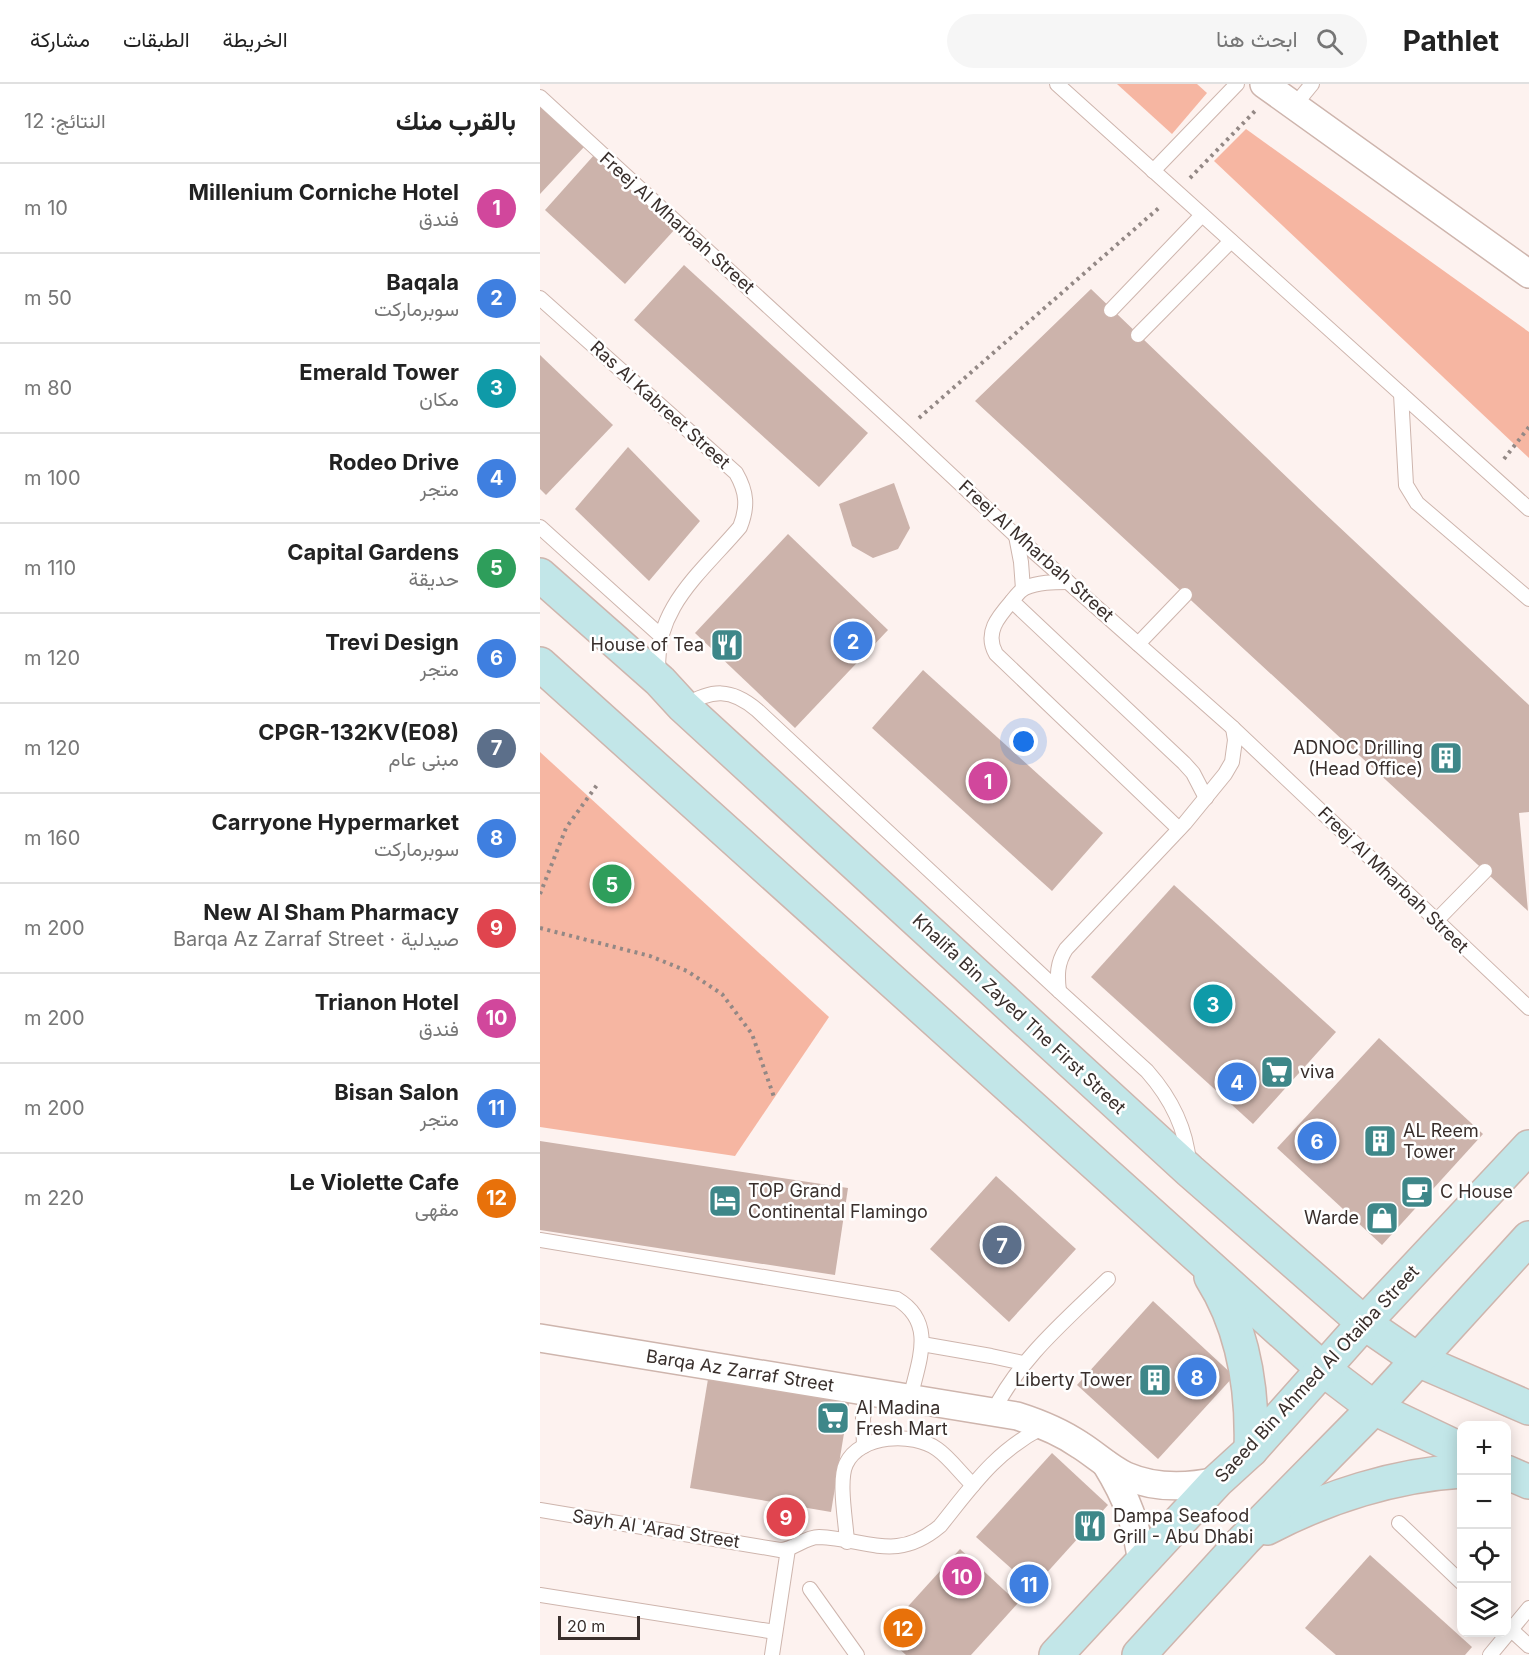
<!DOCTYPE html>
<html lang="ar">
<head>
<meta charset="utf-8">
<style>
  :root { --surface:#fff; --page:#f6f6f6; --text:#222; --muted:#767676; --line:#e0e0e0; --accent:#2563eb }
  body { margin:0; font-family:Inter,Vazirmatn,sans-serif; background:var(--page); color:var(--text); direction:rtl }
  .controls { position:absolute; right:18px; bottom:18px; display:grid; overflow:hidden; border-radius:12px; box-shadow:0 3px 15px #0003 }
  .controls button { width:54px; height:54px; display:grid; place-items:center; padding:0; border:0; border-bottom:2px solid var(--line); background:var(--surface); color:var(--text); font:30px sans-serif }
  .scale { position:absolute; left:18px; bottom:15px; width:82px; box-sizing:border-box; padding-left:6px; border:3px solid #392f2c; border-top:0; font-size:16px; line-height:21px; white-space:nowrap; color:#392f2c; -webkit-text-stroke:4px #fff; paint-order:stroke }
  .you { position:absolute; left:484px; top:658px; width:21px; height:21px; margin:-15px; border:4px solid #fff; border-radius:50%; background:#1a73e8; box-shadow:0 0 0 9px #1a73e833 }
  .badge { display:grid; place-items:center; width:39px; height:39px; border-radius:50%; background:var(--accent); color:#fff; font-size:20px; font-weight:700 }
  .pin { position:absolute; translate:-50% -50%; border:3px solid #fff; box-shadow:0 2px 6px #0006 }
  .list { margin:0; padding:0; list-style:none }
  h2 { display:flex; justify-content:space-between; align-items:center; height:78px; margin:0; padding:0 24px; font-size:26px }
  h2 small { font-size:20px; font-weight:400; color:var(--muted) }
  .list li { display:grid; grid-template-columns:39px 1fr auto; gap:18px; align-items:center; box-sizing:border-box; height:90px; padding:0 24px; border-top:2px solid var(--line) }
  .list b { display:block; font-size:22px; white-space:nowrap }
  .list p { margin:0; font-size:20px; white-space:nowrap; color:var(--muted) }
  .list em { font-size:20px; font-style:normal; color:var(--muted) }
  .icon { flex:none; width:33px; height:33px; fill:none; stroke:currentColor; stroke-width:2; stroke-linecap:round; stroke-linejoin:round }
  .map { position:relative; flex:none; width:989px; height:1571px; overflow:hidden; direction:ltr }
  header { display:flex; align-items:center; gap:36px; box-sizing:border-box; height:84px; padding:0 30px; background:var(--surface); border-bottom:2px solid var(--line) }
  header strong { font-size:28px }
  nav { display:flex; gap:33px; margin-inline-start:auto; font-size:21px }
  .search { width:420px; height:54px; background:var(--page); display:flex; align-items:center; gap:15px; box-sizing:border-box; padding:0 21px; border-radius:33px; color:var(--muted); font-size:22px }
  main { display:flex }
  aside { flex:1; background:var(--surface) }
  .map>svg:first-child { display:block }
</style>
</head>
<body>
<header>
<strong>Pathlet</strong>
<div class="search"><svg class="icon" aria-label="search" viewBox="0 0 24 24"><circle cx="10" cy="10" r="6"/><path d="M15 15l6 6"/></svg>ابحث هنا</div>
<nav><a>الخريطة</a><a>الطبقات</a><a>مشاركة</a></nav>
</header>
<main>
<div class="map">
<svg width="989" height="1571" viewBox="0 0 989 1571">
  <rect width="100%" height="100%" fill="#fdf2ef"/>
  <g fill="#f6b6a2">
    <polygon points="577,0 657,0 667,9 632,50"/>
    <polygon points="706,45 989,248 989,374 674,77"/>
    <polygon points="0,668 289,933 195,1072 0,1043"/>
  </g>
  <g fill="#ccb3ab">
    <polygon points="0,22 44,63 0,110"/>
    <polygon points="55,70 136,144 85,200 5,126"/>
    <polygon points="144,181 328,349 279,403 94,236"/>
    <polygon points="551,205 779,424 989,621 989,728 979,729 988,827 435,317"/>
    <polygon points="0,271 73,341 6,411 0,405"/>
    <polygon points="88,363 160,437 109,497 35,425"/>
    <polygon points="354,399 370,444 358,465 333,474 312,462 299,420"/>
    <polygon points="248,450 348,546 255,644 155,549"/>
    <polygon points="383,586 563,749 512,807 332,644"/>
    <polygon points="634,801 796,948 713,1040 551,893"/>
    <polygon points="839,954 943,1050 842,1161 737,1064"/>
    <polygon points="0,1057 308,1104 295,1191 0,1146"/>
    <polygon points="456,1092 536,1165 469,1238 390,1165"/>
    <polygon points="613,1217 694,1292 618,1375 537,1301"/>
    <polygon points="169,1289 310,1313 291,1428 150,1404"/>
    <polygon points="512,1369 568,1421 493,1504 436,1453"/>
    <polygon points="420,1465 478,1519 431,1571 366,1571 343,1550"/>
    <polygon points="830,1471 932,1563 925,1571 796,1571 765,1544"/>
  </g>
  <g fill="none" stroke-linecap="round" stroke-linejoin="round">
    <g stroke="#ceb5ad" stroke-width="16">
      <g id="lane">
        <polyline points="517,0 989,425"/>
        <polyline points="0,13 364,347 476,452 693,644 989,924"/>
        <polyline points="754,22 772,0"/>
        <polyline points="613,87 697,0"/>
        <path d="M0 214 196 389C207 408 208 423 200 443 162 488 111 526 119 591"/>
        <polyline points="571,226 662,131"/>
        <polyline points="598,251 691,157"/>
        <polyline points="861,310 866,401 877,419 989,515"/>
        <polyline points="0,443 121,552"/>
        <polyline points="476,452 481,478 483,505"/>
        <path d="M528 498C514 498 498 498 485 504 480 506 476 512 472 517 458 533 444 549 456 570L639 745"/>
        <polyline points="472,517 644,679 653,689 666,714"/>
        <polyline points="598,560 645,511"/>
        <path d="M144 622C172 605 191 604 217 626L519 907 607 987C630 1013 646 1043 649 1079"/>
        <polyline points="896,837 945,787"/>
        <path d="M519 907C517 891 517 879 526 865L645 739 685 690 692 678 695 656 693 644"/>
        <path d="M0 1156 357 1215C397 1239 378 1278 370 1315"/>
        <polyline points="382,1260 451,1272 483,1279"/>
        <path d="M453 1328C479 1275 526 1236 568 1195"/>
        <polyline points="324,1362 323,1334 329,1308"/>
        <path d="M0 1426 240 1466C254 1466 264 1453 279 1453 328 1455 356 1479 400 1442 433 1401 455 1368 503 1343"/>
        <polyline points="859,1439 922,1499"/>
        <path d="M307 1458C306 1438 298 1397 306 1380 320 1350 373 1348 397 1365 410 1374 421 1390 433 1401"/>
        <polyline points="270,1505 317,1571"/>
        <polyline points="0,1511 235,1548"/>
        <polyline points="966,1541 989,1562"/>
        <polyline points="232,1571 248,1465"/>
        <polyline points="950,1571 989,1524"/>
      </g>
    </g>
    <g stroke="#ceb5ad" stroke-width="30">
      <g id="street">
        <polyline points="724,0 989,190"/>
        <path d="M0 1254 477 1332C499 1339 521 1348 540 1361 556 1371 569 1384 586 1392 616 1405 646 1404 677 1397"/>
        <path d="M566 1380C587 1414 597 1441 602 1480"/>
      </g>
    </g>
    <g stroke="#ceb5ad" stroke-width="36">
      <g id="secondary">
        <polyline points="0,491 120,597 143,622 650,1087 824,1239 878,1276 989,1324"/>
        <polyline points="0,580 784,1286 834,1324 922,1366"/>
        <path d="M671 1193C704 1245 713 1305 711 1366"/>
        <polyline points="966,1388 989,1398"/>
        <path d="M727 1444C786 1413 855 1391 922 1387"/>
        <polyline points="516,1571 677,1397 711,1366 824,1239 989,1063"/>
        <polyline points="599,1571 704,1456 834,1324 989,1154"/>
      </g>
    </g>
    <g stroke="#938885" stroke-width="4" stroke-dasharray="3 4.5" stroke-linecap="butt">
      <polyline points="650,94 716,26"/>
      <polyline points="379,334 621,122"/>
      <polyline points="964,375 989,343"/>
      <polyline points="0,810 26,744 57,701"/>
      <polyline points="0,844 110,872 147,887 182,910 212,950 234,1013"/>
    </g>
    <use href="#lane" stroke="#fff" stroke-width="14"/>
    <use href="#street" stroke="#fff" stroke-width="27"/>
    <use href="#secondary" stroke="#c2e6e8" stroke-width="33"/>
  </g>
  <defs>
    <g id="restaurant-square" transform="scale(1.725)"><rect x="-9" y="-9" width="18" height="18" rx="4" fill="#3e8789" stroke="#fff"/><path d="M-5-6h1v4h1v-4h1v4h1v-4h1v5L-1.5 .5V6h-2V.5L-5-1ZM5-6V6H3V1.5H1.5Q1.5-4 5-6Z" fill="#fff"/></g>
    <g id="building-square" transform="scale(1.725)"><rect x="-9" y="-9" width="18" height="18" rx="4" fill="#3e8789" stroke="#fff"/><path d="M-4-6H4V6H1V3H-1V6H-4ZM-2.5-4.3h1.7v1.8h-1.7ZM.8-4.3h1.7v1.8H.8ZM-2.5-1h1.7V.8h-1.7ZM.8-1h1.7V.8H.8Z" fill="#fff"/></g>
    <g id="supermarket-square" transform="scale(1.725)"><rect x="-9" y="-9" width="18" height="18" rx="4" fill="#3e8789" stroke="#fff"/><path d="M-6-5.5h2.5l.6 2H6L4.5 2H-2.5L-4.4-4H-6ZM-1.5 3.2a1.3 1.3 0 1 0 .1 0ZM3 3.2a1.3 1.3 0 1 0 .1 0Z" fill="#fff"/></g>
    <g id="cafe-square" transform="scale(1.725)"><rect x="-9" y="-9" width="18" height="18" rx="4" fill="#3e8789" stroke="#fff"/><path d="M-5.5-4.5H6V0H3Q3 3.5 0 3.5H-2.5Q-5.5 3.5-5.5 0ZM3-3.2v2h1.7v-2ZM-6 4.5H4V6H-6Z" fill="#fff"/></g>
    <g id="hotel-square" transform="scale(1.725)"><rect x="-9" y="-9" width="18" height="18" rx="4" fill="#3e8789" stroke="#fff"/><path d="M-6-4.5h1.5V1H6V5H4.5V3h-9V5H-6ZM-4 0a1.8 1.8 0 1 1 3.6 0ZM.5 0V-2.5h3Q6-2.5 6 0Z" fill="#fff"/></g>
    <g id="shop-square" transform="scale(1.725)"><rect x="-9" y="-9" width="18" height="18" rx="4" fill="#3e8789" stroke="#fff"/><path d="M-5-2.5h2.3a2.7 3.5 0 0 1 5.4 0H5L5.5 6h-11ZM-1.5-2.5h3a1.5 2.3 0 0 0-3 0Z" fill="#fff"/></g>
  </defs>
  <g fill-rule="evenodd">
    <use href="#restaurant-square" x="187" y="561"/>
    <use href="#building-square" x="906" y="674"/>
    <use href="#supermarket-square" x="737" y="988"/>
    <use href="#building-square" x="840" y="1057"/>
    <use href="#cafe-square" x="877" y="1108"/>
    <use href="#hotel-square" x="185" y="1117"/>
    <use href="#shop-square" x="842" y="1134"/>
    <use href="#building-square" x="615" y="1296"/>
    <use href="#supermarket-square" x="293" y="1334"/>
    <use href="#restaurant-square" x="550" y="1442"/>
  </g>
  <g text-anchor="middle" stroke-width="5" stroke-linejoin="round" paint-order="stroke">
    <g font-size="18" fill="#392f2c" stroke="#fff">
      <text transform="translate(137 139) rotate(42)" y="6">Freej Al Mharbah Street</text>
      <text transform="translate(120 321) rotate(42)" y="6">Ras Al Kabreet Street</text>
      <text transform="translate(496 467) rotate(42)" y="6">Freej Al Mharbah Street</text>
      <text transform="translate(853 796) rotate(44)" y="6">Freej Al Mharbah Street</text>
      <text transform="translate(479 930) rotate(43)" y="6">Khalifa Bin Zayed The First Street</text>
      <text transform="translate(200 1287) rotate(9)" y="6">Barqa Az Zarraf Street</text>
      <text transform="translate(777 1290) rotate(-47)" y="6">Saeed Bin Ahmed Al Otaiba Street</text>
      <text transform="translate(116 1445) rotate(9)" y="6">Sayh Al 'Arad Street</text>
    </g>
    <g font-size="18" fill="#392f2c" stroke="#fff" text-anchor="start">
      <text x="164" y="567" text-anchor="end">House of Tea</text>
      <text x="883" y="670" text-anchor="end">ADNOC Drilling<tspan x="883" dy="21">(Head Office)</tspan></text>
      <text x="760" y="994">viva</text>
      <text x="863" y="1053">AL Reem<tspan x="863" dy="21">Tower</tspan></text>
      <text x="208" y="1113">TOP Grand<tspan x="208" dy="21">Continental Flamingo</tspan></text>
      <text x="900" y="1114">C House</text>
      <text x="819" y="1140" text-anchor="end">Warde</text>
      <text x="592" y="1302" text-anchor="end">Liberty Tower</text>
      <text x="316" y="1330">Al Madina<tspan x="316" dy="21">Fresh Mart</tspan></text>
      <text x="573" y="1438">Dampa Seafood<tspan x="573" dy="21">Grill - Abu Dhabi</tspan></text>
    </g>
  </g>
</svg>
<div class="controls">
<button>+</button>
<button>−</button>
<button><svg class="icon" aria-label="locate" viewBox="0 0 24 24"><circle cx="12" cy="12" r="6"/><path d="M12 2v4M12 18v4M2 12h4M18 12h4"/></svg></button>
<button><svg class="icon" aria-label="layers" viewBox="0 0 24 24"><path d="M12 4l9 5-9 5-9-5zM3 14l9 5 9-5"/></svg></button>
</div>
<div class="scale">20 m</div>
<div class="you"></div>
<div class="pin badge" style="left:448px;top:697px;background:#d1479c">1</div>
<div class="pin badge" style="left:313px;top:557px;background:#3f7fe0">2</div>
<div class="pin badge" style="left:673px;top:920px;background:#0f9aa8">3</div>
<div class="pin badge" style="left:697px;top:998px;background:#3f7fe0">4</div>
<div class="pin badge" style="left:72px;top:800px;background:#2e9e5b">5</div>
<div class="pin badge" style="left:777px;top:1057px;background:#3f7fe0">6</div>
<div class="pin badge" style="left:462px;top:1161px;background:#5c6f8a">7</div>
<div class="pin badge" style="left:657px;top:1293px;background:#3f7fe0">8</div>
<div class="pin badge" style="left:246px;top:1433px;background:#e0444e">9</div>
<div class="pin badge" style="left:422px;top:1492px;background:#d1479c">10</div>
<div class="pin badge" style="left:489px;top:1500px;background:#3f7fe0">11</div>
<div class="pin badge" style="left:363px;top:1544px;background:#e8710a">12</div>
</div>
<aside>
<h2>بالقرب منك<small>النتائج: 12</small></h2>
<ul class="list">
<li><span class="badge" style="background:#d1479c">1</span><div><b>Millenium Corniche Hotel</b><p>فندق</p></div><em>10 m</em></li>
<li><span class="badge" style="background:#3f7fe0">2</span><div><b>Baqala</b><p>سوبرماركت</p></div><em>50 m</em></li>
<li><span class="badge" style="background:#0f9aa8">3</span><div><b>Emerald Tower</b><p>مكان</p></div><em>80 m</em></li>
<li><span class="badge" style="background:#3f7fe0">4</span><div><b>Rodeo Drive</b><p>متجر</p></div><em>100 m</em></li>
<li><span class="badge" style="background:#2e9e5b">5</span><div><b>Capital Gardens</b><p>حديقة</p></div><em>110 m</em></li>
<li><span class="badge" style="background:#3f7fe0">6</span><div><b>Trevi Design</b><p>متجر</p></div><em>120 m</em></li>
<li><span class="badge" style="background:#5c6f8a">7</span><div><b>CPGR-132KV(E08)</b><p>مبنى عام</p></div><em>120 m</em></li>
<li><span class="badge" style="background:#3f7fe0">8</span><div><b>Carryone Hypermarket</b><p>سوبرماركت</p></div><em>160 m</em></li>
<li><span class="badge" style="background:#e0444e">9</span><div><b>New Al Sham Pharmacy</b><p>صيدلية · Barqa Az Zarraf Street</p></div><em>200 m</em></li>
<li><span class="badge" style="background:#d1479c">10</span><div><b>Trianon Hotel</b><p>فندق</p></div><em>200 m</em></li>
<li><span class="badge" style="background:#3f7fe0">11</span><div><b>Bisan Salon</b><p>متجر</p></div><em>200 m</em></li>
<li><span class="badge" style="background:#e8710a">12</span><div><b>Le Violette Cafe</b><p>مقهى</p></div><em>220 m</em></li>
</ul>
</aside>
</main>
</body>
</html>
